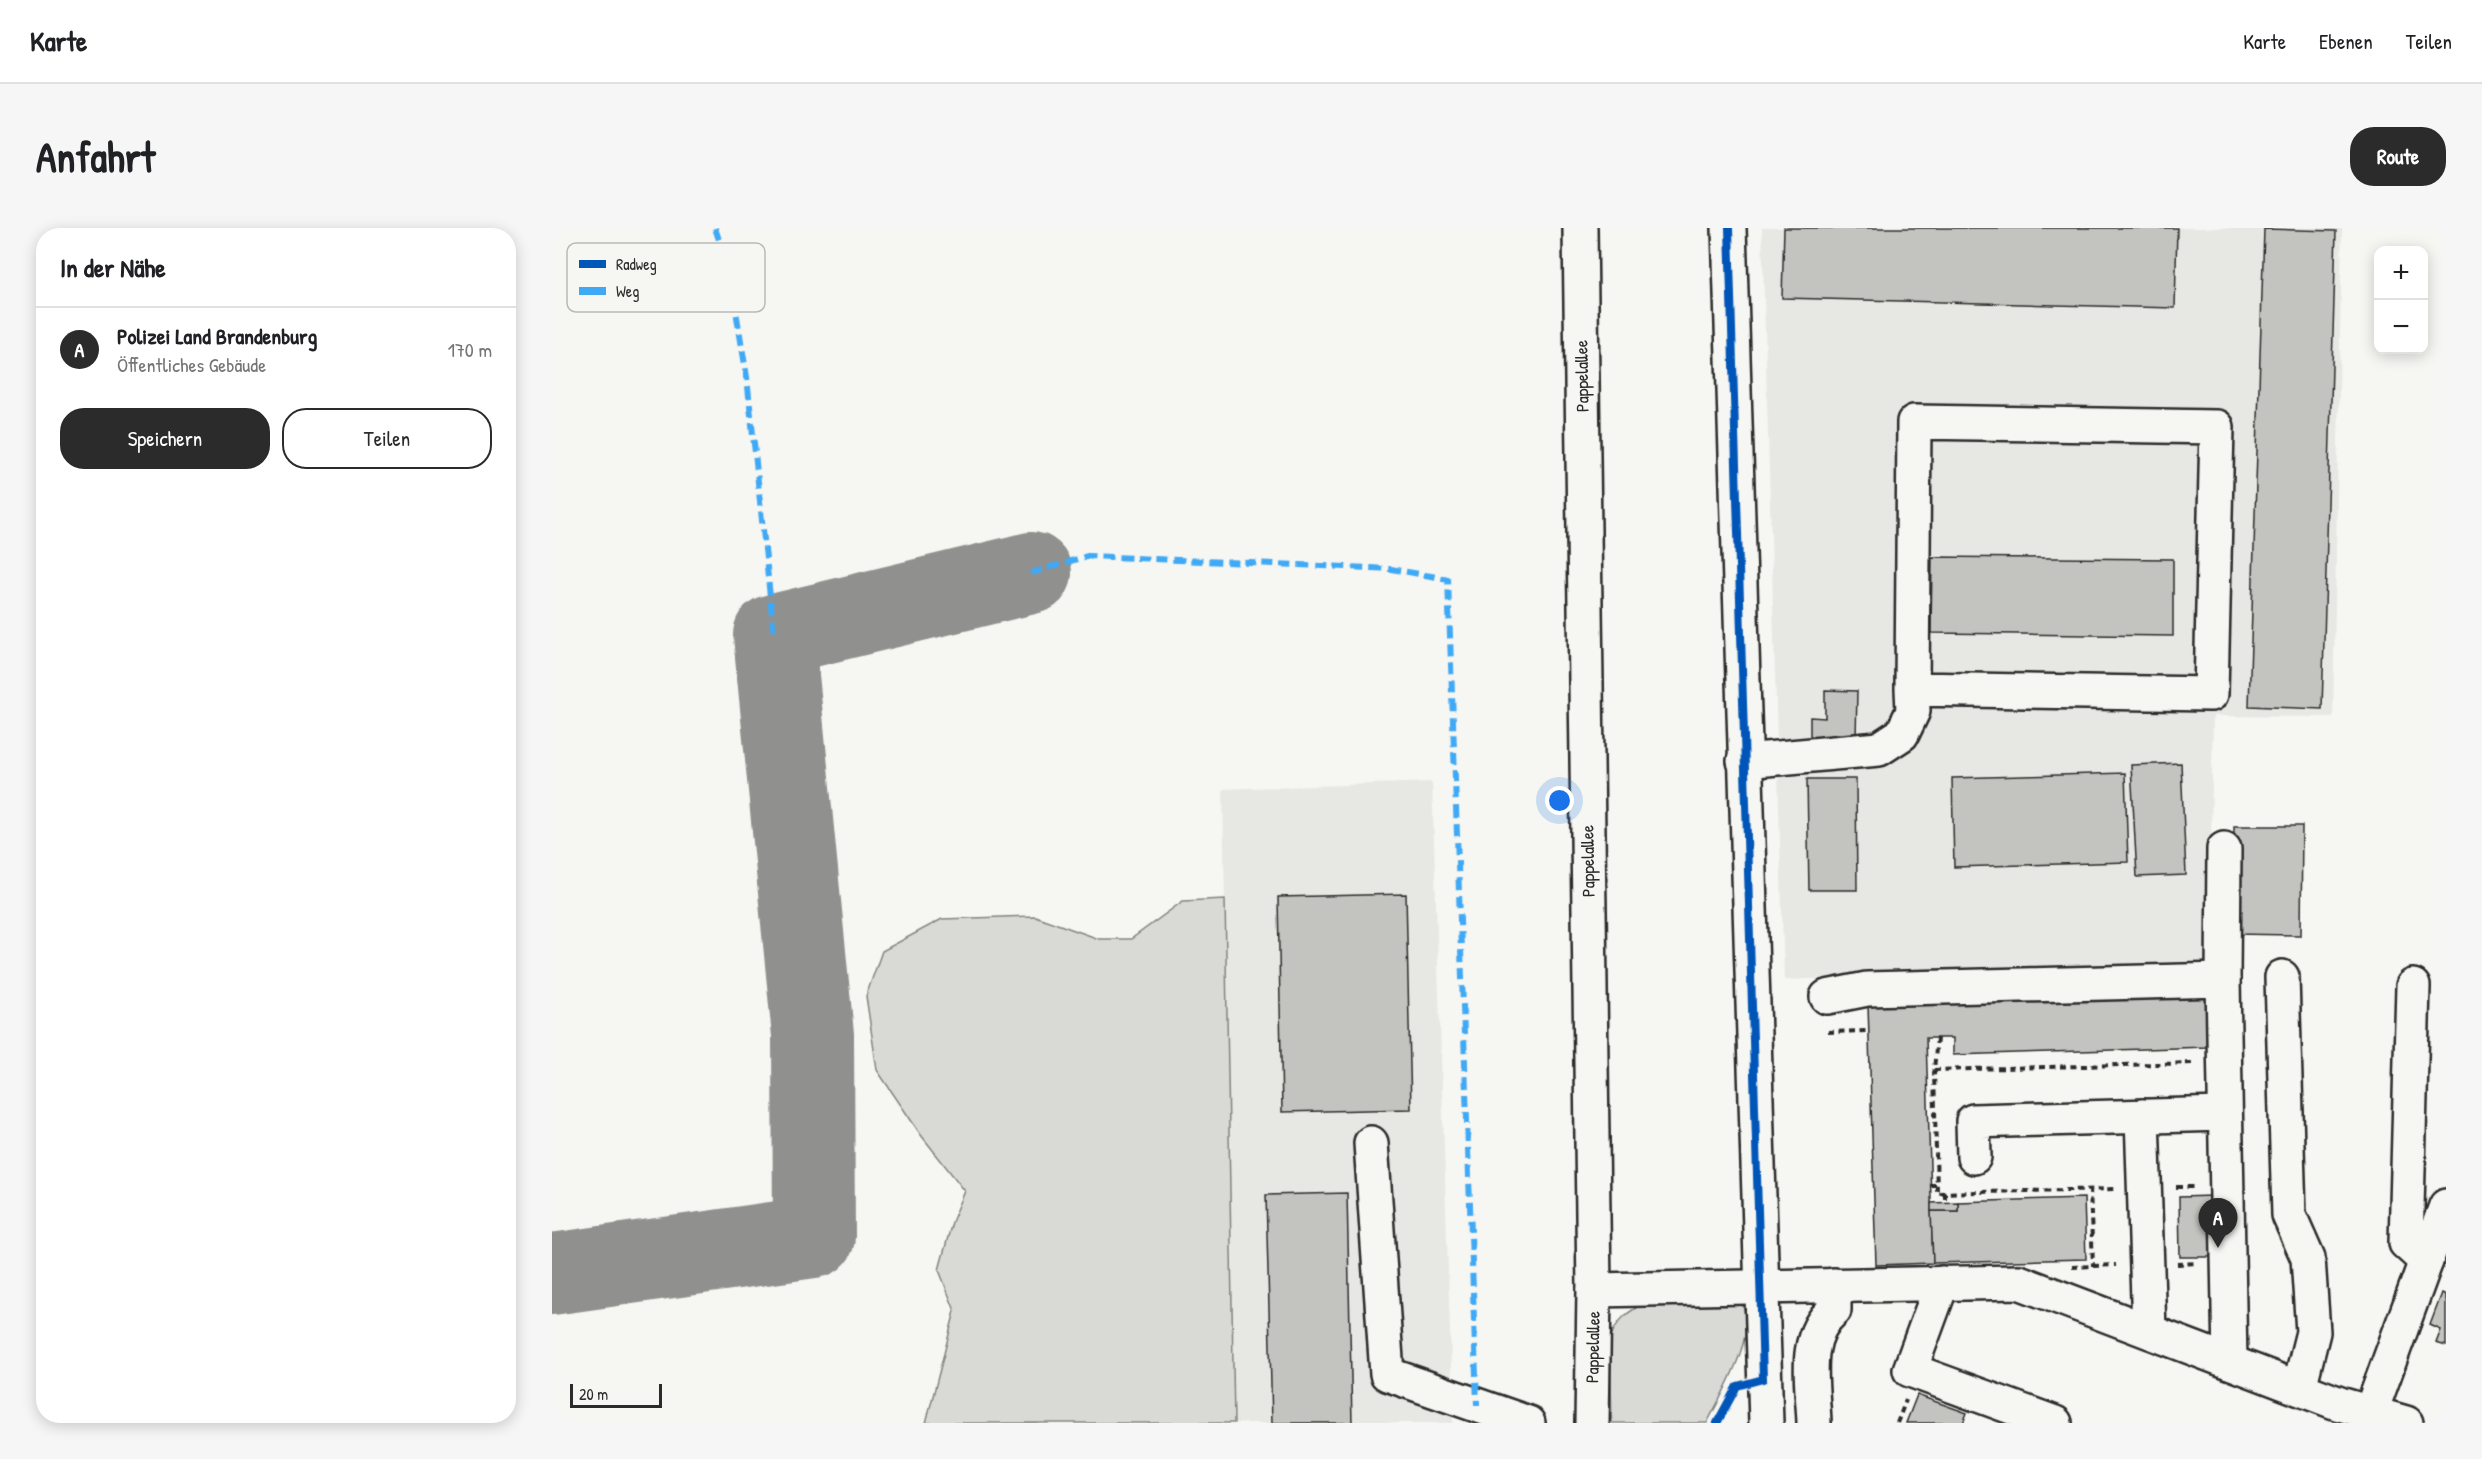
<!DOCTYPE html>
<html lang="de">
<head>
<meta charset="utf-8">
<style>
  :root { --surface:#fff; --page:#f6f6f6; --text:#202124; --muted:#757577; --line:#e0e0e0; --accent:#2b2b2b }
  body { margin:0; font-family:"Patrick Hand",sans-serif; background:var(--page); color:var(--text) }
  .controls { position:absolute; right:18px; top:18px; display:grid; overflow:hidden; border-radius:12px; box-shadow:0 3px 15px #0003 }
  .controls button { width:54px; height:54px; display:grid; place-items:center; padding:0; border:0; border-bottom:2px solid var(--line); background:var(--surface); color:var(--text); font:30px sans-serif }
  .scale { position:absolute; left:18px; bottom:15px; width:92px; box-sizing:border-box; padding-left:6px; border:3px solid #2b2b2b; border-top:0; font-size:16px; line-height:21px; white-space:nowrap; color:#2b2b2b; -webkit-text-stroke:4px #f6f6f2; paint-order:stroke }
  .you { position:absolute; left:1008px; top:573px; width:21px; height:21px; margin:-15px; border:4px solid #fff; border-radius:50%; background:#1a73e8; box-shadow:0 0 0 9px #1a73e833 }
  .badge { display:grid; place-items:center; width:39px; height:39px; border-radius:50%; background:var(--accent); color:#fff; font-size:20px; font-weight:700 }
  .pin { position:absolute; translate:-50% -50px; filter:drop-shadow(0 2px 3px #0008) }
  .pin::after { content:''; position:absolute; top:32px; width:21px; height:18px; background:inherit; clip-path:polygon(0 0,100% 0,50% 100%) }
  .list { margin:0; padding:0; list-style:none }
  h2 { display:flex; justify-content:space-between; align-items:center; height:78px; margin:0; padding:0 24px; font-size:26px }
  h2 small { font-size:20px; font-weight:400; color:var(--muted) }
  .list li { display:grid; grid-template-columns:39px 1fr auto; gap:18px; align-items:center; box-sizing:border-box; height:84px; padding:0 24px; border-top:2px solid var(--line) }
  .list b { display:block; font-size:22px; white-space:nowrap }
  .list p { margin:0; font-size:20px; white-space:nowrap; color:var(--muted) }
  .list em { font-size:20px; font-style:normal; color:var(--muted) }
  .actions { display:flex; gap:12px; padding:18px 24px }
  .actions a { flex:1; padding:14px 0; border:2px solid var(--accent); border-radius:24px; text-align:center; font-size:21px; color:var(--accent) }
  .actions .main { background:var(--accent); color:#fff }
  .map { position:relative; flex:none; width:1894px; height:1195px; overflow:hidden; border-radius:24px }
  header { display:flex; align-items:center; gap:36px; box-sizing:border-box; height:84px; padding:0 30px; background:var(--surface); border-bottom:2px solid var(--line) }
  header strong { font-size:28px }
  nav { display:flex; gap:33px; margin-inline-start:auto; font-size:21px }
  .intro { display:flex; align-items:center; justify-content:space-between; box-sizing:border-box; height:144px; padding:0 36px }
  h1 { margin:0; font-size:42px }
  .button { padding:15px 27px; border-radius:24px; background:var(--accent); color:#fff; font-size:21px; font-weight:700 }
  main { display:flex; gap:36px; padding:0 36px }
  aside { flex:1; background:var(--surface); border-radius:24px; box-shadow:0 3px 15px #0003 }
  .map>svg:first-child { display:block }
</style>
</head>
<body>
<header>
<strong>Karte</strong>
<nav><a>Karte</a><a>Ebenen</a><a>Teilen</a></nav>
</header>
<div class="intro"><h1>Anfahrt</h1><a class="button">Route</a></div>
<main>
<aside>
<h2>In der Nähe<small></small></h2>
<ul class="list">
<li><span class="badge">A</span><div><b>Polizei Land Brandenburg</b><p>Öffentliches Gebäude</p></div><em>170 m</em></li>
</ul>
<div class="actions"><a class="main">Speichern</a><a>Teilen</a></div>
</aside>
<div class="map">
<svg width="1894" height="1195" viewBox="0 0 1894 1195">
  <rect width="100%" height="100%" fill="#f6f6f2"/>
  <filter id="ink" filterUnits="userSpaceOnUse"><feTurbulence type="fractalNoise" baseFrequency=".0167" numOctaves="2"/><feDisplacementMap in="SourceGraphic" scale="12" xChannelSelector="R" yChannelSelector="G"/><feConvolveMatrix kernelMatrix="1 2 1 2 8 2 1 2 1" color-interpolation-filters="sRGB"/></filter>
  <g filter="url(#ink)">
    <g fill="#e7e7e3">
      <polygon points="1210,0 1790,0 1781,489 1661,488 1657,735 1232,752"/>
      <polygon points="880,554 901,1195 682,1195 671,561"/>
    </g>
    <g fill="#d9d9d5" stroke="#828280" stroke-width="1.5">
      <polygon points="673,671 682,1195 374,1195 403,1083 387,1042 400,994 413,963 369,907 325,842 314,768 330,723 390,691 483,688 547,711 579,711 631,673"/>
      <path d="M1098 1072 1187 1073C1211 1098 1169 1168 1155 1195H1060L1058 1112C1064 1090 1079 1082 1098 1072Z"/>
    </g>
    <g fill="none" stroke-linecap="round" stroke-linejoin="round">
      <polyline stroke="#90908e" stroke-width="82" points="0,1046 262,1009 261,807 222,407 479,345"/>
    </g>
    <g fill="#c3c3c0" stroke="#2b2b2b" stroke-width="1.5">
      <polygon points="1232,0 1625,0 1623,80 1230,70"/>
      <polygon points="1712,1 1784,3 1770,481 1697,478"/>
      <polygon points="1380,329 1621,331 1621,408 1379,405"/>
      <polygon points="1273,462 1305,463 1304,511 1258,510 1258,489 1273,490"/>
      <polygon points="1629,535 1634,647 1585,649 1579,537"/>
      <polygon points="1573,545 1576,634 1402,639 1400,550"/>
      <polygon points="1255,551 1304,551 1305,662 1257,662"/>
      <polygon points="1682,598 1750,598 1749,707 1682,706"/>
      <polygon points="854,666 859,881 730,884 726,669"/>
      <polygon points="1654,766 1656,819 1401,827 1401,810 1374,810 1381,1035 1324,1037 1316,777"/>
      <polygon points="795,965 800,1195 720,1195 714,967"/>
      <polygon points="1661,968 1661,1029 1628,1029 1627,969"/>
      <polygon points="1532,970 1534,1031 1381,1035 1379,983 1406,983 1406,974"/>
      <polygon points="1406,974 1406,983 1379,983 1379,975"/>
      <polygon points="1890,1065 1894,1067 1894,1118 1884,1115 1889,1102 1878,1097"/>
      <polygon points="1365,1167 1415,1185 1411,1195 1354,1195"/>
    </g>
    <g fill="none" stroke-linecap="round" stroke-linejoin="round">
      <g stroke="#2b2b2b" stroke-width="38">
        <g id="minor">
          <polyline points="1177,0 1214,1195"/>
          <polyline points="1192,533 1327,521 1350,506 1361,483 1360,461 1362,194 1665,199 1659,466 1360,461"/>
          <polyline points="1730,749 1737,987 1756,1030 1761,1104 1747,1160"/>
          <polyline points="1671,752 1672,621"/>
          <polyline points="1861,758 1854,1015 1874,1033"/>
          <polyline points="1275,769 1315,761 1671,752 1678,1134"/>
          <polyline points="1590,888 1597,1103"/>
          <polyline points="819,915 835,1146 976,1195"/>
          <polyline points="1422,929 1421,893 1672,886"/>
          <polyline points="1390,1055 1358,1142 1503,1195"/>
          <polyline points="1042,1062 1467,1054 1788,1176 1854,1195"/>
          <polyline points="1818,1186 1894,978"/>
          <path d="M1262 1195C1261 1156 1249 1110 1282 1082V1057"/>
        </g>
      </g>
      <g stroke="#2b2b2b" stroke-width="38">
        <polyline id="major" points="1028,0 1042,1062 1040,1195"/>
      </g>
      <g stroke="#2b2b2b" stroke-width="4" stroke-dasharray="6 4.5" stroke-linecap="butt">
        <polyline points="1276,804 1317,803"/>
        <polyline points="1385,810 1382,842 1385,965 1562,961"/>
        <polyline points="1382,842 1643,835"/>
        <polyline points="1378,957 1385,957"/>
        <polyline points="1624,959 1643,959"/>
        <polyline points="1538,961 1541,1038"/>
        <polyline points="1393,965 1393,974"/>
        <polyline points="1625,1036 1645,1035"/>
        <polyline points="1520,1039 1564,1037"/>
        <polyline points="1345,1195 1354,1172"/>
      </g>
      <use href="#minor" stroke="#f6f6f2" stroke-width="33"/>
      <use href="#major" stroke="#f6f6f2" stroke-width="33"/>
      <g stroke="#3fa9f5" stroke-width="6" stroke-dasharray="12 6" stroke-linecap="butt">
        <polyline points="163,0 177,41 195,149 222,407"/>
        <polyline points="479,345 535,328 839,341 896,351 925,1177"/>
      </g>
      <g stroke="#f6f6f2" stroke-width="11">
        <polyline id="cycleway" points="1165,1195 1185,1158 1211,1151 1177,0"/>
      </g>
      <use href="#cycleway" stroke="#0057b8" stroke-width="8"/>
    </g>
  </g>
  <g text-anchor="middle" stroke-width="5" stroke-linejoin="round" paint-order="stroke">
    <g font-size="18" fill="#2b2b2b" stroke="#f6f6f2">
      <text transform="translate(1030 148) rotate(-91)" y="6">Pappelallee</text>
      <text transform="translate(1036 633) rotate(-91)" y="6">Pappelallee</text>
      <text transform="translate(1041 1119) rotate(-89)" y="6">Pappelallee</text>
    </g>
  </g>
  <rect x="15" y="15" width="198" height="69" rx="9" fill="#f6f6f2" stroke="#b9b9b6" stroke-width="1.5"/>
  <rect x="27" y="32" width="27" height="8" fill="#0057b8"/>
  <rect x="27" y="59" width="27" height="8" fill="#3fa9f5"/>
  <g font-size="16" fill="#2b2b2b">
    <text x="64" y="42">Radweg</text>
    <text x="64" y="69">Weg</text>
  </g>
</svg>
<div class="controls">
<button>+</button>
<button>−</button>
</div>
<div class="scale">20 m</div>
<div class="you"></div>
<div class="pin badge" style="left:1666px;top:1020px">A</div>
</div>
</main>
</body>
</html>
